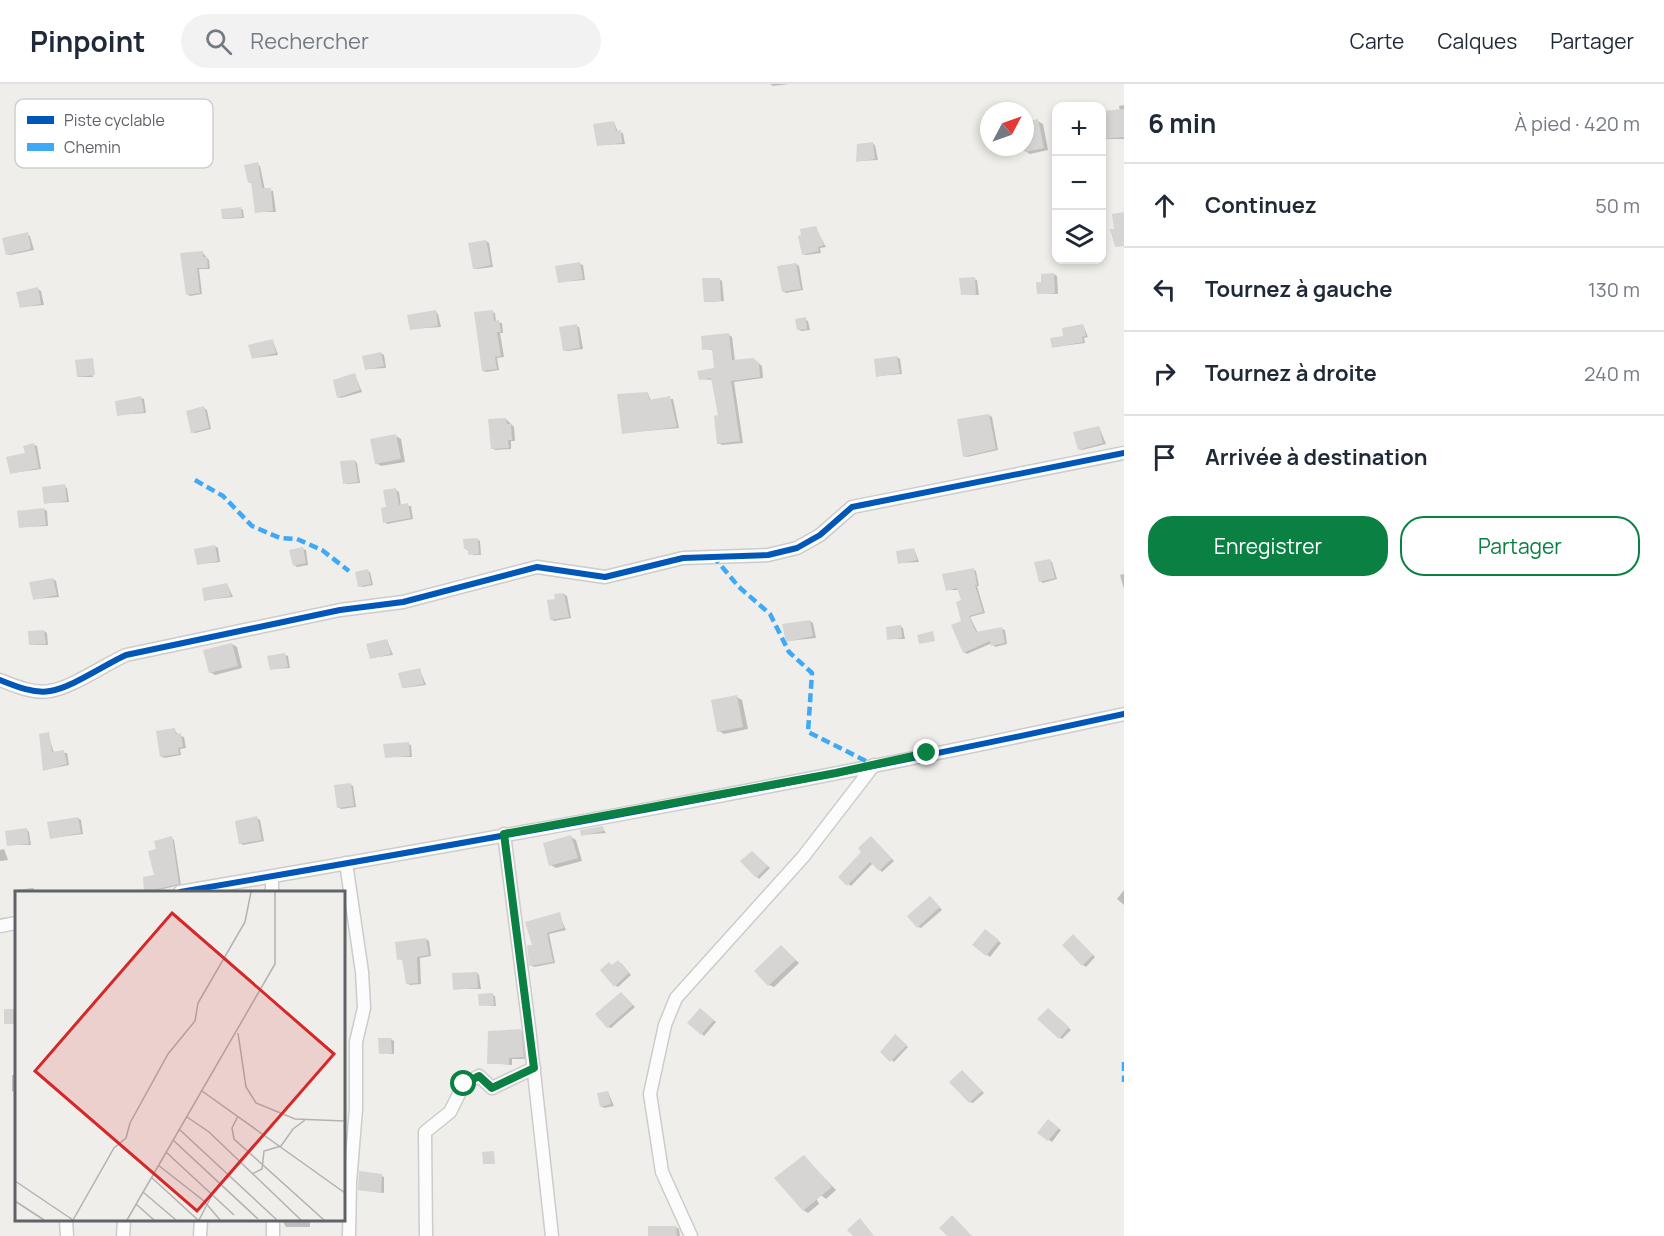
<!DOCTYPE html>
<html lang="fr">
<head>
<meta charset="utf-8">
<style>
  :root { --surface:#fff; --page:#f2f2f3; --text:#1f2937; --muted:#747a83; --line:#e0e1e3; --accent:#0b8043 }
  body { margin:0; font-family:Manrope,sans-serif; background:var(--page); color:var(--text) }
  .controls { position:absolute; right:18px; top:18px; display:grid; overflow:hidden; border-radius:12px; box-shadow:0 3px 9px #0003 }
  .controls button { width:54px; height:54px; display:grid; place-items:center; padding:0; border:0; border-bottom:2px solid var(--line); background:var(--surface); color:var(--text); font:30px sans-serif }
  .compass { position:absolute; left:980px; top:18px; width:54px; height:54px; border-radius:50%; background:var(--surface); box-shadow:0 3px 9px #0003; rotate:49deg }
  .stop { position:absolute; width:18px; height:18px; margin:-14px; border:4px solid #0b8043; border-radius:50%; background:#fff }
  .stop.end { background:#0b8043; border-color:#fff; box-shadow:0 2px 6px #0008 }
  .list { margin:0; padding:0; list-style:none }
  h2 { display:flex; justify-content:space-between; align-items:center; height:78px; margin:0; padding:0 24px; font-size:26px }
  h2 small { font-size:20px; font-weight:400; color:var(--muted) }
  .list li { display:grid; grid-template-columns:39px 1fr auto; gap:18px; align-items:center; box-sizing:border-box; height:84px; padding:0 24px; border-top:2px solid var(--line) }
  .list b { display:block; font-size:22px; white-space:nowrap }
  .list em { font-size:20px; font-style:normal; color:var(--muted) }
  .actions { display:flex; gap:12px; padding:18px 24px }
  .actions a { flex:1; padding:14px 0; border:2px solid var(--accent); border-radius:24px; text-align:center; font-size:21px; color:var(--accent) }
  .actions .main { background:var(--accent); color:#fff }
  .icon { flex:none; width:33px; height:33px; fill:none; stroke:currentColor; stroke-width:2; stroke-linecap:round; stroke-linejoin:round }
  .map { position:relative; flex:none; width:1124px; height:1152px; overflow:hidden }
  header { display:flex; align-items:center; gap:36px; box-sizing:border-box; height:84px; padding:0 30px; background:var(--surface); border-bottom:2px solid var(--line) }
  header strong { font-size:28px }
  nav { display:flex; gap:33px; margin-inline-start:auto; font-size:21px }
  .search { width:420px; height:54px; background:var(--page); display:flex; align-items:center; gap:15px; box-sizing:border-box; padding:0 21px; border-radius:33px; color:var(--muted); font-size:22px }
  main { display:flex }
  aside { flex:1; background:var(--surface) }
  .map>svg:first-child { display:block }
</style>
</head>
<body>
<header>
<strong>Pinpoint</strong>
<div class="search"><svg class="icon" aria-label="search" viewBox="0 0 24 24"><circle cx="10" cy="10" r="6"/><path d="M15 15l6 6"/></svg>Rechercher</div>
<nav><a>Carte</a><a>Calques</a><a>Partager</a></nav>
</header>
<main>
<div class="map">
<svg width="1124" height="1152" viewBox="0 0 1124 1152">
  <rect width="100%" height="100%" fill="#efeeea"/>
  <g fill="#0003">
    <polygon points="770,0 789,0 773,2"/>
    <polygon points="1124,21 1124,55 1102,55 1120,27 1119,22"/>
    <polygon points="1038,37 1043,40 1048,66 1030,70 1018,63 1025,63 1025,39"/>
    <polygon points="614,38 618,48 623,49 625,60 598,61"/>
    <polygon points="873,60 875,61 878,76 858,77"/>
    <polygon points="257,80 260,82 265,106 273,107 276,128 256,128 253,100 249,98"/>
    <polygon points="240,124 243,126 244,134 223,135"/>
    <polygon points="815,143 826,163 820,164 821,169 806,171 803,170"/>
    <polygon points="27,150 30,152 34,166 10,171 7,170"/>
    <polygon points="486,157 489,159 493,183 477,185 474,184"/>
    <polygon points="1054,161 1056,161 1056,172 1055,171"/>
    <polygon points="202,168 209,176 210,185 199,185 202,210 190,212 187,210"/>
    <polygon points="580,180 583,181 585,196 559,198"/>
    <polygon points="796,180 799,182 803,206 786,209 783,207"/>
    <polygon points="1054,190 1057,192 1058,210 1038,209 1043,199"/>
    <polygon points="719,195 722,197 724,217 708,218 705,217"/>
    <polygon points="974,195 977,196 979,211 962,210"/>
    <polygon points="38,205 41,207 44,221 21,223"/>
    <polygon points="436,228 438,230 441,243 411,245"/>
    <polygon points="492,228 495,229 496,238 502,239 503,249 500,249 504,273 497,274 499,286 486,288 483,287"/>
    <polygon points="805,235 808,237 810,246 801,247 798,245"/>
    <polygon points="1083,241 1088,253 1084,254 1085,259 1054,263"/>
    <polygon points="576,242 579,243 583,265 567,267 564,266"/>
    <polygon points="729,251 732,253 735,277 756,277 762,282 763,294 734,298 743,359 722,361 718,359 719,333 713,296 700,295 716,285 713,266 704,265"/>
    <polygon points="273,257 278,271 253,274"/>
    <polygon points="381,269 384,271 386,284 367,285"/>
    <polygon points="897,273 900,275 902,290 878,292"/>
    <polygon points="91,276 93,293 78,293"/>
    <polygon points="355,291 362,308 341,314 338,313"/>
    <polygon points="648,310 651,317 673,315 679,344 623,349"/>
    <polygon points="141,314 144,315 146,329 119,331"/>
    <polygon points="204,324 207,326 211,345 195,349 192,348"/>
    <polygon points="989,331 992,333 998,366 967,373 964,372"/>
    <polygon points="506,335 514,343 515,357 511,357 511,365 495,366 492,364"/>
    <polygon points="1099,343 1106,360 1082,366 1079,365"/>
    <polygon points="396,352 401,355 405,378 381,382 376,379"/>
    <polygon points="34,361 37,362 41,385 11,389"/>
    <polygon points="355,377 357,379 360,399 348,400 345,399"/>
    <polygon points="64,402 67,404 69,418 45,419"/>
    <polygon points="396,406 399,408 401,422 411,422 413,435 387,440 385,438 387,425"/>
    <polygon points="44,425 47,427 48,442 20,443"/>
    <polygon points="477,455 480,457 481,471 473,471 465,464"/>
    <polygon points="215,462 218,464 220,478 199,480"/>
    <polygon points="303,465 306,466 308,481 297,483 294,481"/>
    <polygon points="914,465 919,478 900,479"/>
    <polygon points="1049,476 1052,478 1057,495 1043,499 1040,497"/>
    <polygon points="973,485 976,487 979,502 977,502 985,529 970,533 978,549 1002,545 1005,546 1007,560 995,563 992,559 967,570 964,568 963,517 959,506 947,506"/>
    <polygon points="367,487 370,488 373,501 363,503 360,502"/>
    <polygon points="1124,490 1124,505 1120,491"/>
    <polygon points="53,495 56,497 59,513 34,515"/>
    <polygon points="227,500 233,513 205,516"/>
    <polygon points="564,510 567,512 571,534 554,537 551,535 557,516"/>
    <polygon points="810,537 813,539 816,554 788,557"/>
    <polygon points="900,542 903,544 905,555 889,555"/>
    <polygon points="44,547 47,549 48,561 30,561"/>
    <polygon points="387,556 393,571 371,574"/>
    <polygon points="232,560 237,563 242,584 215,591 210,588"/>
    <polygon points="285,571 288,572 290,584 271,585"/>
    <polygon points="420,586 426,601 403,604"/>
    <polygon points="737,613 742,616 748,645 724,650 719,647"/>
    <polygon points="175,646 178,651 184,653 186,664 180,665 181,671 164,674 161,672"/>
    <polygon points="48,650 54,669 67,669 69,681 44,686"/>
    <polygon points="408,660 411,661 412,673 386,673"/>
    <polygon points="350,700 353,702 356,723 341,725 338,723"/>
    <polygon points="78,734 81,736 83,750 51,754"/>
    <polygon points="257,734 260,736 264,757 243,761 240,759"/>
    <polygon points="602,743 606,749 582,751"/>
    <polygon points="27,746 29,748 31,761 9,761"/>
    <polygon points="571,753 576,756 582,777 556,784 551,781"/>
    <polygon points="171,754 174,756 181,801 149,808 146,807 156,792 157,766"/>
    <polygon points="874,756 894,777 882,788 873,779 851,802 840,793"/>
    <polygon points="4,765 8,776 0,777 0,766"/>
    <polygon points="752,768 770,784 759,795 757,793"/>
    <polygon points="33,804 37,808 16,808 16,819 15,806"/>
    <polygon points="1124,806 1124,821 1117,815"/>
    <polygon points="933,816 942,826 921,844 918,843"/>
    <polygon points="559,830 566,846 549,850 555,879 534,883 531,881 533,862"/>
    <polygon points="988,849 1001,859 990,873 974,861"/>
    <polygon points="1076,854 1095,873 1086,883 1083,881"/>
    <polygon points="426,855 429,857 431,872 420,874 421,900 410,901 407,899 404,876 399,875"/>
    <polygon points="781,862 799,879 774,903 769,901"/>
    <polygon points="621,879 631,891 618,903 615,901 613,882"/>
    <polygon points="477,889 479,891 481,905 455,905"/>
    <polygon points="621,909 635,923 611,944 608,943"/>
    <polygon points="492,911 495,912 496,922 481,921"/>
    <polygon points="1051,927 1071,946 1062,955 1059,953"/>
    <polygon points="703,928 716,938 704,952 702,950"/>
    <polygon points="521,947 525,949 528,975 512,975 512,981 488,979"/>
    <polygon points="899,954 908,963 894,978 882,968"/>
    <polygon points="391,955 394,957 394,970 380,969"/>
    <polygon points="965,990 984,1009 973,1019 970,1018"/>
    <polygon points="12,991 16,991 16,1009 12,1007"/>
    <polygon points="608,1008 614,1022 604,1024 601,1022"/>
    <polygon points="1051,1039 1061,1046 1052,1058 1039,1049"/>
    <polygon points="14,1041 16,1041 16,1058 14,1057"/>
    <polygon points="804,1073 836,1106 826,1115 810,1102 819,1120 808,1129 803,1126"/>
    <polygon points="381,1092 384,1093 384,1109 360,1106"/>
    <polygon points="282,1136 310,1136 310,1143 286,1143"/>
    <polygon points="676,1143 679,1145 680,1152 650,1152"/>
  </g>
  <g fill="#d6d5d3">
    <polygon points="1124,25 1124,53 1101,55 1102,27"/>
    <polygon points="1038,35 1044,64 1025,68 1025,38"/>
    <polygon points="614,37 616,47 621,46 622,59 597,62 593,40"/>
    <polygon points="873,58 875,75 856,78 857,60"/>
    <polygon points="258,78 262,104 271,104 273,127 255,129 251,98 248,99 244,81"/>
    <polygon points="241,123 242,133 222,135 221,125"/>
    <polygon points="1124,128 1124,162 1115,163 1110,145 1114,145 1112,130"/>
    <polygon points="816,142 824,161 818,163 819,167 802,171 798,152 801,151 800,145"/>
    <polygon points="28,148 31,165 6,171 2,154"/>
    <polygon points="486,156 491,181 473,185 468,159"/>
    <polygon points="203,167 203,173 207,173 208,184 197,184 200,209 186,211 180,169"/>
    <polygon points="580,178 583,195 558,199 555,182"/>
    <polygon points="796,179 801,205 782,208 777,182"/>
    <polygon points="1054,189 1055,209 1037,210 1036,198 1041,198 1041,190"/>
    <polygon points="975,193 976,210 961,211 959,194"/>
    <polygon points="702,194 720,194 721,217 704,218"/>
    <polygon points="38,203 41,220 20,224 16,208"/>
    <polygon points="436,226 438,242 410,246 407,231"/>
    <polygon points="493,226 494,237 499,236 501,248 497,248 501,272 495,273 497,285 482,287 474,228"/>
    <polygon points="806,233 807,245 797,246 795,235"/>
    <polygon points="577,240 580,264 563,267 559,243"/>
    <polygon points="1083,240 1086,252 1082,253 1083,258 1052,264 1050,254 1063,252 1062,244"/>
    <polygon points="729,249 732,276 753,274 759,279 760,293 731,297 740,357 717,360 714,332 718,331 711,294 699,296 697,287 714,284 712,265 702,266 701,252"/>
    <polygon points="273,255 276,269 252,275 248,261"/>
    <polygon points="381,268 384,282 365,286 362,272"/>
    <polygon points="897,272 900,289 876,293 874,275"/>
    <polygon points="93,274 95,291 77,293 75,276"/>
    <polygon points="355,289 360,306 337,314 333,296"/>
    <polygon points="648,308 649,316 670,312 677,343 622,350 617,310"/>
    <polygon points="141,312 144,328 117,332 115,317"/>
    <polygon points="204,322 209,344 191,349 186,327"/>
    <polygon points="989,330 996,365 963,373 957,335"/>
    <polygon points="506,334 507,340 511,340 512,356 508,356 509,364 491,365 488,335"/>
    <polygon points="1099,342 1103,359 1078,366 1073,348"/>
    <polygon points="396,350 401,375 375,380 370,355"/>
    <polygon points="34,359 39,384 10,390 6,373 25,369 23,362"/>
    <polygon points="355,376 358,398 343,400 340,377"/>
    <polygon points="65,400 67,417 44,420 42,403"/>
    <polygon points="396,404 399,421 408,419 411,434 383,439 381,424 386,423 383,406"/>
    <polygon points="44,424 46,441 19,444 17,427"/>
    <polygon points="478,454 479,470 468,471 468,465 464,465 463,455"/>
    <polygon points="215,461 218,477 197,481 194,465"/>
    <polygon points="303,463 306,479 293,482 289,466"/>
    <polygon points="914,464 917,476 898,480 896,467"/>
    <polygon points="1050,475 1055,494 1039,498 1034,478"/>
    <polygon points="974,484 977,501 975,501 983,528 969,532 976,548 1002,543 1005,559 991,562 990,557 963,569 951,541 961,537 956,518 961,516 957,504 946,507 942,490"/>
    <polygon points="368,485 371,500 358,503 355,488"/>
    <polygon points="53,494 57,511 33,516 29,498"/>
    <polygon points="227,499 231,512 204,517 202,504"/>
    <polygon points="564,509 569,533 550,536 547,516 555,515 554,510"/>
    <polygon points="810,536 813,552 786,558 782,540"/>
    <polygon points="901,541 902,554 887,556 886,543"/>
    <polygon points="44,546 46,560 29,561 28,547"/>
    <polygon points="933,547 935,557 919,560 917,551"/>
    <polygon points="387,555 391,570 370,575 366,560"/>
    <polygon points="232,559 238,582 209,589 203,566"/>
    <polygon points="285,569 288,583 270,586 267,572"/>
    <polygon points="420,584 424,600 402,604 398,589"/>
    <polygon points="737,611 743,643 717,648 711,616"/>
    <polygon points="175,644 176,650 181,649 183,663 178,664 179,670 160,673 156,647"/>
    <polygon points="49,648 52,668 64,666 67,680 43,687 39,650"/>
    <polygon points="409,658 410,672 385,674 383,660"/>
    <polygon points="351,699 354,722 337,724 334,701"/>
    <polygon points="257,732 262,756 239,760 235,737"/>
    <polygon points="78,733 81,749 50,755 47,738"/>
    <polygon points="603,742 604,747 581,752 580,746"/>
    <polygon points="27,744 29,760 7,762 5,747"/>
    <polygon points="571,751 578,774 549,782 543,759"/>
    <polygon points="172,752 179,800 144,808 143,793 154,791 148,767 156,765 154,757"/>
    <polygon points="871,752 892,775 879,787 870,778 847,802 838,793 861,768 858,764"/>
    <polygon points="752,767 768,782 756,794 740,777"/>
    <polygon points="930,812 940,823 917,844 907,832"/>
    <polygon points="560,828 564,844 547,849 553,878 529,882 527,861 532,861 525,838"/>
    <polygon points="985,845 999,856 986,872 972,861"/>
    <polygon points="1073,850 1093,871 1082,882 1062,861"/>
    <polygon points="426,854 429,871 417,873 418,899 406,900 402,875 397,876 395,858"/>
    <polygon points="781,861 796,876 768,902 754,887"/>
    <polygon points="618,876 629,889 614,903 600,886 609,878 612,881"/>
    <polygon points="477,888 478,904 453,906 452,889"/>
    <polygon points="621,908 633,921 607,944 595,930"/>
    <polygon points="493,909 494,921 479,922 478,910"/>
    <polygon points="700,924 714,936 701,951 687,939"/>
    <polygon points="1048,924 1069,943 1059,955 1037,935"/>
    <rect x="4" y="925" width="12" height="15"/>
    <polygon points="521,945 524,973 509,974 509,980 487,980 488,947"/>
    <polygon points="895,950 907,961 890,978 880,968"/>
    <polygon points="378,954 391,954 392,969 379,970"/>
    <polygon points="962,986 982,1007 969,1019 949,998"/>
    <polygon points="608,1007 611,1020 600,1023 597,1009"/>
    <polygon points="1048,1035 1059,1044 1048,1057 1037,1049"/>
    <polygon points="494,1067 495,1080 483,1080 482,1068"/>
    <polygon points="804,1071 832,1103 803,1127 774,1094"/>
    <polygon points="359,1087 382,1090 381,1109 358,1106"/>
    <polygon points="952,1131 972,1152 947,1152 939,1144"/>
    <polygon points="860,1134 874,1152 853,1152 847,1146"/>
    <polygon points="648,1142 676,1142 677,1152 648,1152"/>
  </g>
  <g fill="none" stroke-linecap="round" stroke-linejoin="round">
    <g stroke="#cbcccc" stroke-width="15">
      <g id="minor">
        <path d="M0 596C15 602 34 610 50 607 71 604 104 581 126 571L340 526 403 518 537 483 605 493 683 474 768 471 797 464 820 451 852 423 1124 369"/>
        <polyline points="504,750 529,943 552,1152"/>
        <polyline points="346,779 362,888 364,924 356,958 356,1025 350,1098 349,1152"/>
        <polyline points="272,793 272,808"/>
        <path d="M180 808C496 754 811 698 1124 630"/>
        <polyline points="0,842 16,839"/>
        <polyline points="66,1136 67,1152"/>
        <polyline points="273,1136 273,1152"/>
        <polyline points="123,1152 124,1136"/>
        <polyline points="200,1152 201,1136"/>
        <polyline points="426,1152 425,1048 450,1028 464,1000 479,992 492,1004 534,984"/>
        <polyline points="691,1152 662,1088 650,1010 665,941 676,914 803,773 874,681"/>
      </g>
    </g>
    <use href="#minor" stroke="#fdfcfc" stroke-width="12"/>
    <g stroke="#3fa9f5" stroke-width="4.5" stroke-dasharray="9 4.5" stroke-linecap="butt">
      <polyline points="195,396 223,412 252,442 280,454 297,455 322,466 349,487"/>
      <polyline points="713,472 739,503 770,530 789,568 812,589 808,648 874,681"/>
      <polyline points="1124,978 1124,998"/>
    </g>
    <g stroke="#fff" stroke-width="10">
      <g id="cycleway">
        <path d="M0 596C15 602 34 610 50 607 71 604 104 581 126 571L340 526 403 518 537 483 605 493 683 474 768 471 797 464 820 451 852 423 1124 369"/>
        <path d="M180 808C496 754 811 698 1124 630"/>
      </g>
    </g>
    <use href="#cycleway" stroke="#0057b8" stroke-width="6"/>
  </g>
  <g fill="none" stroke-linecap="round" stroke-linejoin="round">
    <polyline stroke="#0b8043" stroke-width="8" points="464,1000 479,992 492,1004 534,984 504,750 836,689 927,669"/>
  </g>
  <g transform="translate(15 807)">
    <rect width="330" height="330" fill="#efeeea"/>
    <path fill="none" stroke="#b1b2b2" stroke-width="1.5" d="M223 142 231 196 241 212 280 228 330 230M187 200 330 302M223 225 217 237 219 248 309 329M172 226 194 241 286 329M165 239 262 329M158 249 243 328M151 261 219 324M143 274 189 310 205 329M237 283 247 278 249 260 266 255 278 238 290 229M136 286 183 329M0 290 58 329M128 301 161 329M0 310 29 329M121 313 139 329M58 329 99 257 111 247 115 232 153 163 180 130 183 112 230 31 236 1M112 329 260 73V1M184 329 197 304"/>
    <path fill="#d62828" fill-opacity="0.15" stroke="#d62828" stroke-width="3" d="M157 22 319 163 182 320 20 180Z"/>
    <rect width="330" height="330" fill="none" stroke="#5f6368" stroke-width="3"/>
  </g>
  <rect x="15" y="15" width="198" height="69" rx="9" fill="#fff" stroke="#cfd0d2" stroke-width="1.5"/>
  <rect x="27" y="32" width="27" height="8" fill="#0057b8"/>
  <rect x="27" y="59" width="27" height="8" fill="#3fa9f5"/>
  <g font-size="16" fill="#5f6368">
    <text x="64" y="42">Piste cyclable</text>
    <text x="64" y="69">Chemin</text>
  </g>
</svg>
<div class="controls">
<button>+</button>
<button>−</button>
<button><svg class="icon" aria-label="layers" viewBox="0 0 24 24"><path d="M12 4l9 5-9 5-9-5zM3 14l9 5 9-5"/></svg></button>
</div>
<svg class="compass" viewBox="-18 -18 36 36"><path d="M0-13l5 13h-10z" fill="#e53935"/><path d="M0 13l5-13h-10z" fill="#747a83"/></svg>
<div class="stop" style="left:464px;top:1000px"></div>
<div class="stop end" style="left:927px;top:669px"></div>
</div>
<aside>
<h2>6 min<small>À pied · 420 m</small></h2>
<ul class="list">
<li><svg class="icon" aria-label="ahead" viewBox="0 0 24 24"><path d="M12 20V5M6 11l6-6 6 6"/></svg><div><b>Continuez</b></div><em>50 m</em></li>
<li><svg class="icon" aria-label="left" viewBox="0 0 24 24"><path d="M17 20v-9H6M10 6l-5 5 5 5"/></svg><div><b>Tournez à gauche</b></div><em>130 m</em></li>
<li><svg class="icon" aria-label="right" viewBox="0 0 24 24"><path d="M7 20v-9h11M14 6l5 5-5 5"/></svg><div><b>Tournez à droite</b></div><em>240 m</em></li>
<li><svg class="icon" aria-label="arrive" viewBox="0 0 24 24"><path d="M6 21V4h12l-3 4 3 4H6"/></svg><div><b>Arrivée à destination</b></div></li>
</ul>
<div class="actions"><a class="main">Enregistrer</a><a>Partager</a></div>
</aside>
</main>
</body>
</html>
